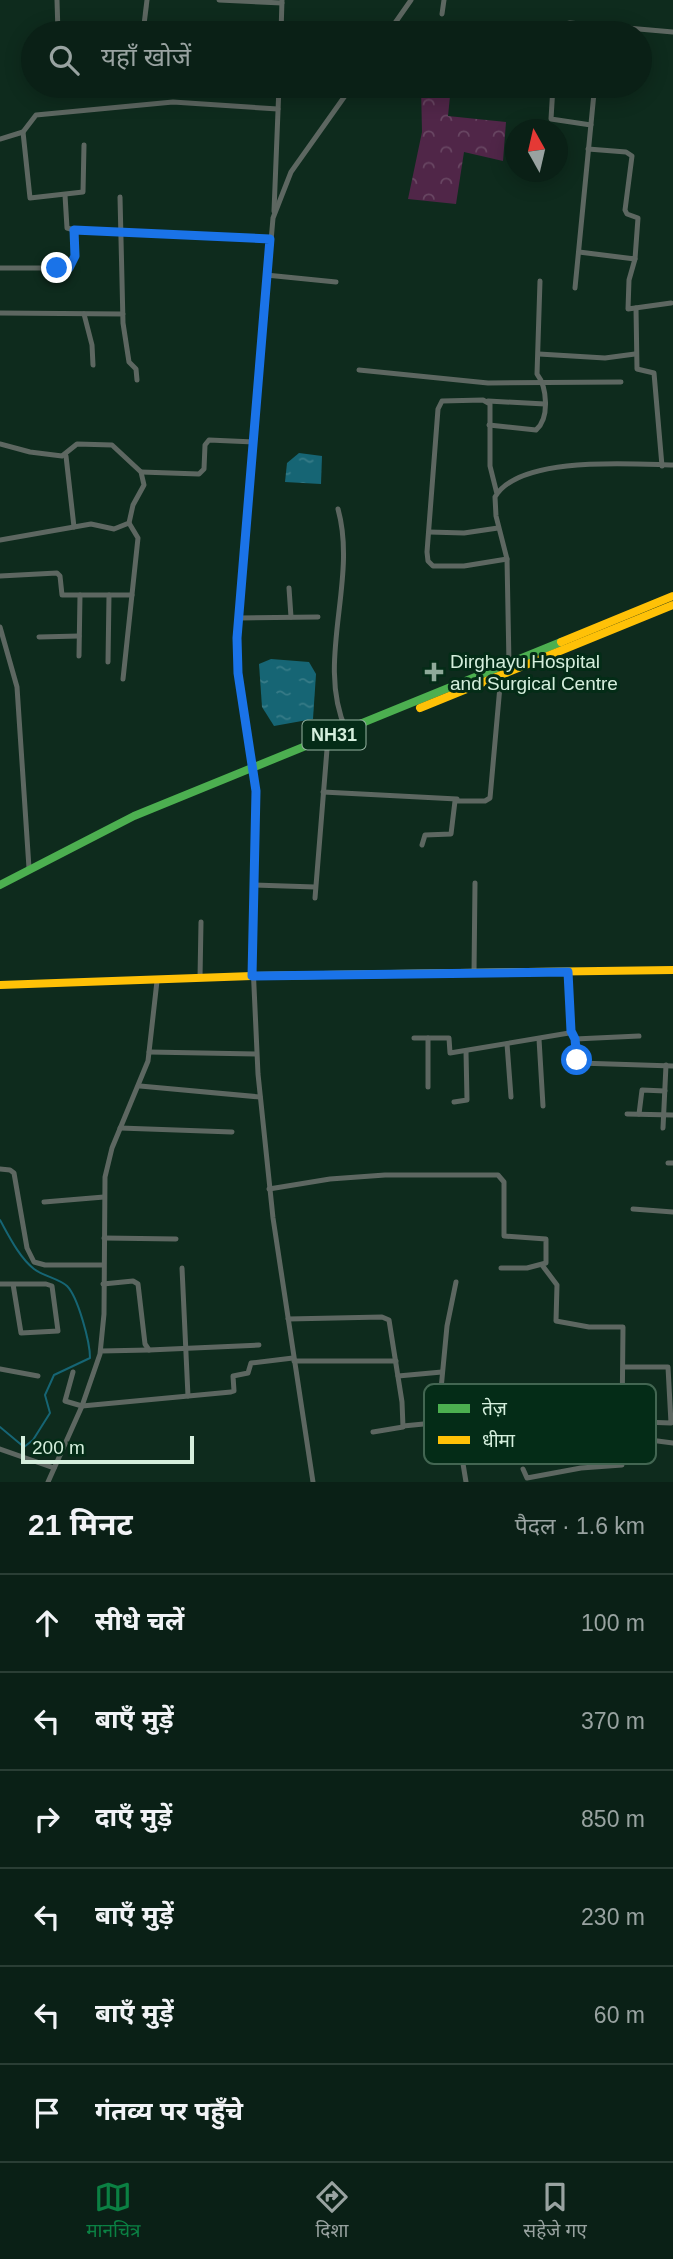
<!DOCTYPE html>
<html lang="hi">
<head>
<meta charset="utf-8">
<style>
  :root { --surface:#0a2016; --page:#182d23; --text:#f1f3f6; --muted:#99a3a1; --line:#2a3e35; --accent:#0b8043 }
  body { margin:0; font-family:Helvetica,"Noto Sans Devanagari",sans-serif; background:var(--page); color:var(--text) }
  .compass { position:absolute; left:505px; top:119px; width:63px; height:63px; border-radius:50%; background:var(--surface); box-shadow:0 4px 18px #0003; rotate:352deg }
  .scale { position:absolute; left:21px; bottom:18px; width:173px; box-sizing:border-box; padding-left:7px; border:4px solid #d5efdd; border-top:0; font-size:19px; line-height:24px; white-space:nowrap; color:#d5efdd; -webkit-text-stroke:5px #042c17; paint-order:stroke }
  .stop { position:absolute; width:21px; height:21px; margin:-16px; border:5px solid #1a73e8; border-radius:50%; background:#fff }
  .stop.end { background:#1a73e8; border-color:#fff; box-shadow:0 2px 7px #0008 }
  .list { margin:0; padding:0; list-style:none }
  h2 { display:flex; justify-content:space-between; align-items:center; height:91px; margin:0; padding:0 28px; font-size:30px }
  h2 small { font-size:23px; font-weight:400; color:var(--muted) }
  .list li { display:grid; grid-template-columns:46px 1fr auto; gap:21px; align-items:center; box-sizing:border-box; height:98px; padding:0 28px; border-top:2px solid var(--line) }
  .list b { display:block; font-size:26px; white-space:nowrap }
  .list em { font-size:23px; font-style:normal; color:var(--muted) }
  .icon { flex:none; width:38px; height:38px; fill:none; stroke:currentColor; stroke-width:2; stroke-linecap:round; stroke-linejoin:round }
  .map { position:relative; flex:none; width:673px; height:1482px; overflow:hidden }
  .search { position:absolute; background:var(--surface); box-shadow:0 4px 18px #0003; left:21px; right:21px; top:21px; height:77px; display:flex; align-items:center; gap:18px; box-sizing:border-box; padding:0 24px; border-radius:38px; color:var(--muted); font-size:26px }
  .sheet { height:679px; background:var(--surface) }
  nav { display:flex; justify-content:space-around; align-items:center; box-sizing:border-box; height:98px; border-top:2px solid var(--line); background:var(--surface); font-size:19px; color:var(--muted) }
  nav a { display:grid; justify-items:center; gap:4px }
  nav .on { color:var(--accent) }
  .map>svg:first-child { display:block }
</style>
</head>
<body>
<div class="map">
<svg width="673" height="1482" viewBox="0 0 673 1482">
  <defs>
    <pattern id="park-crowns" width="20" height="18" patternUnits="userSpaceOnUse" patternTransform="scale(1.75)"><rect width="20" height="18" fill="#502648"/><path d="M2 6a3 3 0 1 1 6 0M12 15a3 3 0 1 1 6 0" fill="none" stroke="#684662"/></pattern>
    <pattern id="water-ripples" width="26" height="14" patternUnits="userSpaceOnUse" patternTransform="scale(1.75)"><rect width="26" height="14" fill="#166574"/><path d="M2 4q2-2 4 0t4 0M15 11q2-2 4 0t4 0" fill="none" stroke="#377b87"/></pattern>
  </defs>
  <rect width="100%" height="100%" fill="#0e2b1d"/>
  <polygon fill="url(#park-crowns)" points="421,86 451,86 448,116 506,122 503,161 464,152 456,204 408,199 422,132"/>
  <g fill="url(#water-ripples)">
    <polygon points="299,453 322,456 321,484 285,482 287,463"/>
    <polygon points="271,659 309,662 316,674 313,719 274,726 262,707 259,664"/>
  </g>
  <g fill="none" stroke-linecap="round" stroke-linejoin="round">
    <path stroke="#166574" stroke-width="2" d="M0 1220C9 1236 19 1257 34 1269 43 1276 60 1279 67 1286 78 1297 90 1342 90 1358L54 1375 45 1395 50 1413 33 1440 24 1447 0 1427"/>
    <g stroke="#5d6761" stroke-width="5">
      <polyline points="57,0 58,33"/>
      <polyline points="219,0 282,3"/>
      <polyline points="442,14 444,0"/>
      <polyline points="143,33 147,0"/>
      <polyline points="281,33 282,0"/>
      <polyline points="388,33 411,0"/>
      <polyline points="557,33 560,25 570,23 673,32"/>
      <polyline points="553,86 551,119 591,125"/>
      <polyline points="23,132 30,198 83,192 84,145"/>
      <polyline points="0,139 23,132 36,115 173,102 278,109"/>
      <polyline points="65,195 67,228 74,230"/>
      <polyline points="120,197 123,323 129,362 136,369 137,380"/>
      <polyline points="274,211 279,86"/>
      <polyline points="579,252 635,259 638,218 627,214 625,210 632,156 626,152 588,149"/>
      <polyline points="635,259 629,280 628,309 671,303"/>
      <polyline points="0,268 69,268 75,256 74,230 270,239"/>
      <polyline points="266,275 336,282"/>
      <polyline points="575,288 594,93 617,92 617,86"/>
      <polyline points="636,308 637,369 654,373 662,466"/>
      <polyline points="0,313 123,314"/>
      <polyline points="84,314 92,345 93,365"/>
      <polyline points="539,354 605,358 635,354"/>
      <polyline points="359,370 488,383 621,382"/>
      <polyline points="488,401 545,404"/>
      <path d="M489 425 536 430C550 418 547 387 537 374L540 281"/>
      <polyline points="0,444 30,452 62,456 77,444 112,445 141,472 144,485 133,505 129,523 114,529 91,524 0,540"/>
      <polyline points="66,456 74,527"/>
      <polyline points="141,472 199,474 204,469 205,445 209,440 254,442"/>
      <path d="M497 494 490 466V404L483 400 442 401 438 409 427 552 428 561 433 566H464L507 559 496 516 495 497C519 455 632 464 673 465"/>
      <path d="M338 509C358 581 315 661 346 730"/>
      <polyline points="429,532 464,533 498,528"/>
      <polyline points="507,559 509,664"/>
      <polyline points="0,576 57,573 60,576 62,595 132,595"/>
      <polyline points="289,588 291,617"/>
      <polyline points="239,618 318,617"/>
      <polyline points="0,627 17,687 29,868"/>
      <polyline points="39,637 79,636"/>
      <polyline points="79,656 80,595"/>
      <polyline points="108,662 109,595"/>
      <polyline points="123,679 138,538 129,523"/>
      <polyline points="323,792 457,799"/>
      <polyline points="422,845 425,835 451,834 455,801 485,801 490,798 501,675"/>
      <polyline points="253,885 315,887"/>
      <polyline points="315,898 328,737"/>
      <polyline points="474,973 475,883"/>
      <polyline points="200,978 201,922"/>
      <polyline points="571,1031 575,1039 639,1036"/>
      <polyline points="414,1038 449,1038 450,1053 569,1033 572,1026 568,972"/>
      <polyline points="539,1039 543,1106"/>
      <polyline points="575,1039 579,1063 673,1066"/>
      <polyline points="507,1044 511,1097"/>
      <polyline points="149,1052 256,1054"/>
      <polyline points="140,1086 260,1097"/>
      <polyline points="428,1087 428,1038"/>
      <polyline points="454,1102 467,1100 466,1051"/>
      <polyline points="627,1114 673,1115"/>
      <polyline points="639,1114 642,1090 665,1091"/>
      <polyline points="120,1128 232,1132"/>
      <polyline points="663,1128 666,1065"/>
      <polyline points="668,1163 673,1163"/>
      <polyline points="0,1169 10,1170 14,1173 27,1248 34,1262 45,1265 103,1265"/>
      <polyline points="269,1189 330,1179 385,1175 498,1175 504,1182 504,1236 546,1239 546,1263 527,1268 501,1268"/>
      <polyline points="44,1202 104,1197"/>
      <polyline points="633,1209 673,1212"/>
      <polyline points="104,1238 176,1239"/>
      <polyline points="182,1268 188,1396"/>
      <polyline points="0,1284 46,1284 52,1286 58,1331 21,1333 13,1284"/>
      <polyline points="103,1284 133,1281 138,1284 145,1344 149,1350 259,1345"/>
      <polyline points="288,1319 382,1317 389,1320 402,1402 403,1427 373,1432"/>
      <polyline points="101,1351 149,1350"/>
      <polyline points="294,1361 396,1361"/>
      <polyline points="625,1367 668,1367 671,1423 643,1422 641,1430"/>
      <polyline points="0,1369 38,1376"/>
      <polyline points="73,1372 65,1401 82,1406 231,1392 234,1391 233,1376 248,1373 251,1363 293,1358"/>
      <polyline points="398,1376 442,1372"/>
      <polyline points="536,1394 537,1423 622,1425 623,1327 589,1327 556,1321 557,1285 542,1265"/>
      <polyline points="439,1410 447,1326 456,1282"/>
      <polyline points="403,1426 434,1423 445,1428 468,1426"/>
      <polyline points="457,1427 466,1482"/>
      <polyline points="0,1449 54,1468"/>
      <polyline points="523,1469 527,1478 581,1468 622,1465 622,1425 641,1430 650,1440 673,1443"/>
      <polyline points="48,1482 82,1406 100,1354 104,1314 105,1177 112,1148 148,1061 157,981"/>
      <polyline points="313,1482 273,1218 258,1074 252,943 256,791 238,673 237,638 273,218 291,172 352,86"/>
    </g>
    <polyline stroke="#4caf50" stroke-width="8" points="0,885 134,816 561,642"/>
    <g stroke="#ffc107" stroke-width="8">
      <polyline points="561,642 673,596"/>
      <polyline points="420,708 673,605"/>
      <polyline points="0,985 252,976 673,970"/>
    </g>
  </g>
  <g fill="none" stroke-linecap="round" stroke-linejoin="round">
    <polyline stroke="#1a73e8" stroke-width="9" points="57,268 69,268 75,256 74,230 270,239 237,638 238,673 256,791 252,976 568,972 571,1031 575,1039 577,1060"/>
  </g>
  <path fill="#8faa9a" stroke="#042c17" stroke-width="2.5" d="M430.5 661.5h7v7h7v7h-7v7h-7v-7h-7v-7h7z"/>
  <g text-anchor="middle" stroke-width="6" stroke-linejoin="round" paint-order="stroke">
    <rect fill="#042c17" stroke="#96b4a2" stroke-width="2" x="302.5" y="720.5" width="63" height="29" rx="5"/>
    <g font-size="18" font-weight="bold" fill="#d5efdd">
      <text x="334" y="741">NH31</text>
    </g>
    <g font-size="19" fill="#d5efdd" stroke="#042c17" text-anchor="start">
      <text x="450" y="668">Dirghayu Hospital<tspan x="450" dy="22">and Surgical Centre</tspan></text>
    </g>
  </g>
  <rect x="424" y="1384" width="232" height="80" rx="10" fill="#042c17" stroke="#436652" stroke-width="2"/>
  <rect x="438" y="1404" width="32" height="9" fill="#4caf50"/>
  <rect x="438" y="1436" width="32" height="8" fill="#ffc107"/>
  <g font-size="19" fill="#d5efdd">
    <text x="482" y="1415">तेज़</text>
    <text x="482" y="1447">धीमा</text>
  </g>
</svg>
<svg class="compass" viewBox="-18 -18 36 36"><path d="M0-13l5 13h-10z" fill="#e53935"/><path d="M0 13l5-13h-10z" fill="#99a3a1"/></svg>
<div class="scale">200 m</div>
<div class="stop" style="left:577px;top:1060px"></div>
<div class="stop end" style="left:57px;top:268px"></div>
<div class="search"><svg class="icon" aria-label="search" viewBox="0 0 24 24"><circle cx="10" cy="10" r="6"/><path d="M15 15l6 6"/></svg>यहाँ खोजें</div>
</div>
<section class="sheet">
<h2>21 मिनट<small>पैदल · 1.6 km</small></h2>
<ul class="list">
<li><svg class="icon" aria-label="ahead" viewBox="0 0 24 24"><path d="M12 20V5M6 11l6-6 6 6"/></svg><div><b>सीधे चलें</b></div><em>100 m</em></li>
<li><svg class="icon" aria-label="left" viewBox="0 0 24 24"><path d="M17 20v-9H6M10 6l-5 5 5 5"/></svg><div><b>बाएँ मुड़ें</b></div><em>370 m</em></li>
<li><svg class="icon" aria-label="right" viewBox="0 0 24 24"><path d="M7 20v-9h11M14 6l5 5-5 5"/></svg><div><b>दाएँ मुड़ें</b></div><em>850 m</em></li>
<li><svg class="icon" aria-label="left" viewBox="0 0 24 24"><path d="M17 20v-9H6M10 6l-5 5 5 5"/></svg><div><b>बाएँ मुड़ें</b></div><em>230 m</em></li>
<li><svg class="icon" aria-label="left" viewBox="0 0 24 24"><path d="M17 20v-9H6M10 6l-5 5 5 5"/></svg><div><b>बाएँ मुड़ें</b></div><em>60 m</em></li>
<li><svg class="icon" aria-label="arrive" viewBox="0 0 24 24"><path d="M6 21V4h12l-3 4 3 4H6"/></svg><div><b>गंतव्य पर पहुँचे</b></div></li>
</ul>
</section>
<nav>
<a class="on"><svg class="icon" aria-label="map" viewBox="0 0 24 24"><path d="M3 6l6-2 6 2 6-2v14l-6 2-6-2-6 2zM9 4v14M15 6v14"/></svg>मानचित्र</a>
<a><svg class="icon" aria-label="directions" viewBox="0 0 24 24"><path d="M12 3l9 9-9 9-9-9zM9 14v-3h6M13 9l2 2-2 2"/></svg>दिशा</a>
<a><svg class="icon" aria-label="saved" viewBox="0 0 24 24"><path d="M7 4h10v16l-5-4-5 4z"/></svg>सहेजे गए</a>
</nav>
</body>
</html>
